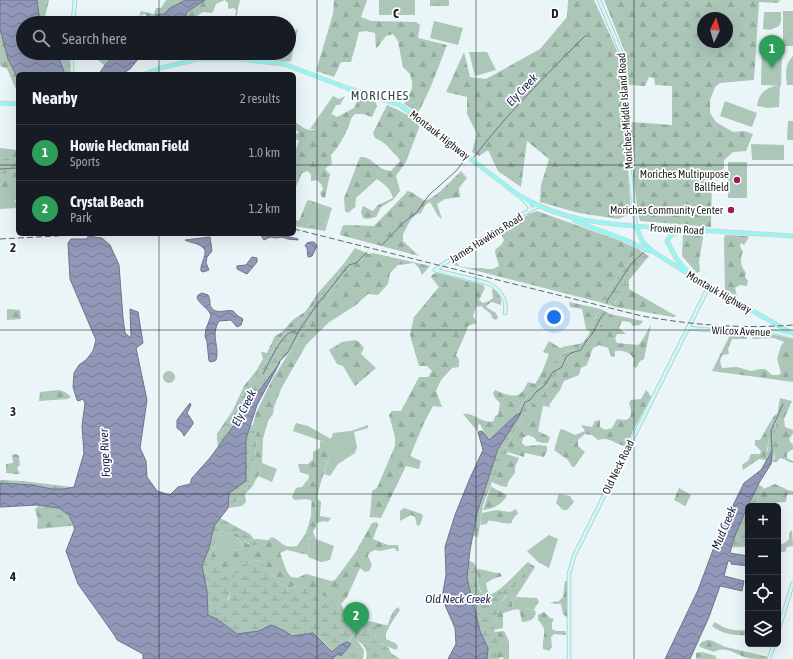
<!DOCTYPE html>
<html lang="en">
<head>
<meta charset="utf-8">
<style>
  :root { --surface:#171b24; --page:#242831; --text:#f1f3f6; --muted:#9ea1a6; --line:#363941; --accent:#d090ae }
  body { margin:0; font-family:"Asap Condensed",sans-serif; background:var(--page); color:var(--text) }
  .controls { position:absolute; right:12px; bottom:12px; display:grid; overflow:hidden; border-radius:6px; box-shadow:0 4px 16px #0002 }
  .controls button { width:36px; height:36px; display:grid; place-items:center; padding:0; border:0; border-bottom:1px solid var(--line); background:var(--surface); color:var(--text); font:20px sans-serif }
  .compass { position:absolute; left:697px; top:12px; width:36px; height:36px; border-radius:50%; background:var(--surface); box-shadow:0 4px 16px #0002; rotate:5deg }
  .you { position:absolute; left:554px; top:317px; width:14px; height:14px; margin:-10px; border:3px solid #fff; border-radius:50%; background:#1a73e8; box-shadow:0 0 0 6px #1a73e833 }
  .badge { display:grid; place-items:center; width:26px; height:26px; border-radius:50%; background:var(--accent); color:#fff; font-size:13px; font-weight:700 }
  .pin { position:absolute; translate:-50% -33px; filter:drop-shadow(0 1px 2px #0008) }
  .pin::after { content:''; position:absolute; top:21px; width:14px; height:12px; background:inherit; clip-path:polygon(0 0,100% 0,50% 100%) }
  .list { margin:0; padding:0; list-style:none }
  h2 { display:flex; justify-content:space-between; align-items:center; height:52px; margin:0; padding:0 16px; font-size:17px }
  h2 small { font-size:13px; font-weight:400; color:var(--muted) }
  .list li { display:grid; grid-template-columns:26px 1fr auto; gap:12px; align-items:center; box-sizing:border-box; height:56px; padding:0 16px; border-top:1px solid var(--line) }
  .list b { display:block; font-size:15px; white-space:nowrap }
  .list p { margin:0; font-size:13px; white-space:nowrap; color:var(--muted) }
  .list em { font-size:13px; font-style:normal; color:var(--muted) }
  .icon { flex:none; width:22px; height:22px; fill:none; stroke:currentColor; stroke-width:2; stroke-linecap:round; stroke-linejoin:round }
  .map { position:relative; flex:none; width:793px; height:659px; overflow:hidden }
  .search { position:absolute; background:var(--surface); box-shadow:0 4px 16px #0002; left:16px; top:16px; width:280px; height:44px; display:flex; align-items:center; gap:10px; box-sizing:border-box; padding:0 14px; border-radius:22px; color:var(--muted); font-size:15px }
  .panel { position:absolute; background:var(--surface); box-shadow:0 4px 16px #0002; left:16px; top:72px; width:280px; height:164px; border-radius:6px }
  .map>svg:first-child { display:block }
</style>
</head>
<body>
<div class="map">
<svg width="793" height="659" viewBox="0 0 793 659">
  <defs>
    <pattern id="forest-firs" width="22" height="20" patternUnits="userSpaceOnUse"><rect width="22" height="20" fill="#acc6b8"/><path d="M5 1l3.5 6h-7zM16 11l3.5 6h-7z" fill="#93aa9e"/></pattern>
    <pattern id="wetland-marsh" width="20" height="14" patternUnits="userSpaceOnUse"><rect width="20" height="14" fill="#acc6b8"/><path d="M1 5h8M5 5V1M11 12h8M15 12V8" fill="none" stroke="#93aa9e"/></pattern>
    <pattern id="park-tufts" width="24" height="20" patternUnits="userSpaceOnUse"><rect width="24" height="20" fill="#acc6b8"/><path d="M3 7l-1-3M5 7V3M7 7l1-3M15 17l-1-3M17 17v-4M19 17l1-3" fill="none" stroke="#93aa9e"/></pattern>
    <pattern id="water-waves" width="16" height="10" patternUnits="userSpaceOnUse"><rect width="16" height="10" fill="#9198b8"/><path d="M0 5q4-4 8 0t8 0" fill="none" stroke="#767c95"/></pattern>
  </defs>
  <rect width="100%" height="100%" fill="#eaf5f8"/>
  <g fill="#acc6b8">
    <rect x="379" y="0" width="36" height="15"/>
    <rect x="783" y="11" width="10" height="35"/>
    <polygon points="765,12 781,12 781,21 779,26 770,30 763,29 764,13"/>
    <polygon points="434,21 463,28 458,45 430,38"/>
    <polygon points="762,50 782,51 781,86 761,85"/>
    <polygon points="469,52 487,52 496,70 475,76"/>
    <path d="M793 56V85H787C786 74 784 65 793 56Z"/>
    <path d="M775 86H780L779 107 768 108 757 106C759 94 764 89 775 86Z"/>
    <polygon points="333,96 339,99 345,96 340,105 336,105 328,121 319,129 310,129"/>
    <polygon points="725,101 757,113 752,127 720,116"/>
    <polygon points="788,121 793,121 793,140 788,140 787,138"/>
    <polygon points="751,144 784,145 784,160 752,160"/>
    <rect x="728" y="162" width="19" height="36"/>
    <polygon points="6,189 12,189 18,192 18,197 14,202 18,201 18,208 0,209 0,191"/>
    <polygon points="311,203 329,210 330,212 322,228 302,223 308,204"/>
    <circle cx="169" cy="377" r="6"/>
    <polygon points="296,423 308,426 331,439 333,433 351,431 368,425 368,428 354,432 357,447 355,453 338,464 330,476 324,474 333,445 293,431"/>
    <polygon points="562,429 575,435 574,444 568,445 558,445 554,450 560,430"/>
    <polygon points="262,463 277,469 272,482 258,476"/>
    <polygon points="308,479 308,484 312,490 312,502 311,500 305,499 294,500 292,496 296,488 302,487"/>
    <polygon points="559,494 570,496 574,502 567,510 563,510 556,503"/>
    <polygon points="317,498 321,502 320,516 331,518 328,522 324,521 317,523 315,526 314,519"/>
    <polygon points="792,530 793,546 787,547 785,552 778,552 778,542 782,544 786,542 789,539 789,533"/>
    <path d="M226 533C234 535 242 539 242 549L231 551 224 557 220 558 214 554C216 546 219 539 226 533Z"/>
    <polygon points="314,535 316,539 334,546 330,560 321,562 308,557 309,540"/>
    <polygon points="549,535 558,539 549,568 538,562 527,551"/>
    <path d="M516 597 537 598 539 602 534 609C527 611 521 608 513 610L512 603Z"/>
  </g>
  <g fill="url(#forest-firs)" fill-rule="evenodd">
    <polygon points="37,0 49,0 45,17 46,23 40,23"/>
    <polygon points="166,0 185,0 182,2 170,8 164,14 156,15 151,23 145,14 139,16 141,11 154,14 156,8 161,8"/>
    <polygon points="205,0 240,0 235,22 236,11 234,8 228,9 228,3 225,0 216,4 213,12 211,13 203,12 198,15 196,21 191,23 180,23 184,20 187,12"/>
    <path d="M334 0H367L361 17 371 21 416 22 420 25 418 38 447 45C438 68 430 91 418 113L404 104 412 89V82L410 74 403 67 398 41 393 34 386 36 376 49 375 33 366 31 359 32 351 62H341L334 77 316 71 333 14Z"/>
    <polygon points="568,0 594,0 619,55 631,214 618,219 579,213 540,202 541,185 549,159 527,141 521,187 498,171 488,150 479,156 472,152 477,134 467,114 467,97 446,92 464,52 470,77 486,79 540,49 567,17"/>
    <path d="M604 0H780L778 3 759 2 754 80 720 83 715 87 710 100V113L716 122 733 132 744 131 753 134 746 151 733 152 724 160V168L712 177 711 227 640 221 638 214 633 176 630 128 629 123 632 122 672 125V86L655 85 654 78 649 77 645 86 629 85 627 84 625 52ZM703 18H727V42H703Z"/>
    <polygon points="0,27 8,59 18,79 18,94 7,69 0,66"/>
    <path d="M298 28 291 61C284 63 269 59 262 56L263 53H289V33H293Z"/>
    <polygon points="54,53 61,56 70,61 70,74 65,74 60,61"/>
    <polygon points="91,53 120,53 118,57 111,58 104,65 91,54"/>
    <path d="M360 96 375 101 377 106 372 117 363 114H355C349 120 351 121 348 128 345 135 336 151 331 155L332 164 328 166 325 169 330 174 325 198 322 197 320 193 323 189 321 184 317 180 311 181V175L308 171 302 173 296 187 294 178V154L299 141 296 139 295 134 299 133 294 127V122C299 123 301 127 306 129 318 133 326 124 332 114L337 117 354 108Z"/>
    <path d="M387 105C399 110 410 115 420 125L406 162 396 176 400 191 393 200 381 207 376 217 368 219 363 218 361 212 363 206 373 211 378 205 393 198C391 189 384 184 377 179L356 198 355 207 348 213 345 211 344 198 360 157C370 156 374 164 381 168 384 170 388 170 391 171L400 161C398 155 394 155 391 150 386 144 382 141 375 138L373 133Z"/>
    <polygon points="0,148 18,150 18,159 13,157 0,159"/>
    <path d="M461 171 467 178 459 188 460 197 445 199 437 204 442 219 438 216 430 202 425 205 421 213C410 215 408 227 403 234V241L419 256 340 235 342 227 344 225 374 226 405 194 407 191C414 192 417 197 424 200 431 203 455 177 461 171Z"/>
    <polygon points="13,172 18,172 18,192 12,189 0,191 0,175"/>
    <path d="M309 200 332 208 325 231 294 226V219L299 221 307 201ZM311 203 329 210 330 212 322 228 302 223 308 204Z"/>
    <path d="M537 211 618 240 638 249 599 302 450 264 452 261H456L459 266 470 268H482L487 269H493L499 266C498 260 495 256 495 250L502 244 504 240 501 234 529 214Z"/>
    <polygon points="704,232 699,261 700,271 697,273 682,256 683,234"/>
    <path d="M725 235 747 236 749 237 744 245 741 243 740 246 743 252C739 260 741 266 746 273L745 277 748 281 747 286 740 285 735 288 737 296 725 290 724 239Z"/>
    <polygon points="355,248 369,254 373,253 430,266 422,275 419,268 414,263 398,265 390,273 388,284 378,295 368,294 356,305 328,323 306,345 281,389 274,407 273,414 268,421 263,439 262,463 258,476 252,487 245,494 246,502 242,506 228,508 245,494 250,481 255,458 257,439 253,425 256,413 273,378 312,317 350,267 352,259 346,263 328,289 323,294 298,323 291,330 280,338 261,370 245,389 237,408 227,421 221,435 217,438 217,434 233,410 244,386 256,371 263,359 261,352 267,353 275,336 282,332 294,319 305,312 318,293 342,266"/>
    <polygon points="437,273 483,285 485,288 479,300 483,303 489,301 493,298 492,289 496,290 501,299 501,305 492,302 487,305 486,307 496,313 498,318 496,320 492,318 491,314 481,306 476,307 473,316 477,323 468,326 466,332 456,355 459,360 459,367 452,368 441,380 436,391 442,407 433,406 424,423 410,456 421,461 419,469 406,466 381,518 370,517 372,491 377,488 395,446 395,437 389,415 392,411 401,411 419,377 428,377 432,371 427,366 419,366 418,363 410,335 414,317 439,287 431,277 433,274"/>
    <polygon points="626,289 629,289 676,316 673,317 616,307 614,304"/>
    <polygon points="569,302 601,309 595,318 591,332 586,329 582,309 570,307"/>
    <polygon points="7,309 20,310 21,319 7,320"/>
    <path d="M610 314 643 321 640 325 633 326 630 322 622 321 619 328 626 334H617L615 339 617 343 638 345C645 338 646 332 651 325L644 359 640 361 636 368 633 366 634 359C630 352 623 350 615 351V357L611 356 608 348 599 345 593 348 587 365 581 368 579 375 564 381 560 390 549 405 551 407 543 406 538 431 550 437 548 443H543L536 441 535 438 528 435 523 438 522 443 525 446 540 445 547 446V451L544 457 525 453 524 457 507 452 504 448C517 432 526 405 543 395L546 387 562 370 565 361 570 356 583 349 587 341 595 333 602 322Z"/>
    <polygon points="730,335 747,336 747,339 732,339 728,349 729,354 722,355 720,361 722,368 737,367 751,371 760,369 765,369 772,375 778,375 781,373 777,359 781,346 784,342 774,338 752,339 755,335 775,335 793,339 793,382 712,371"/>
    <polygon points="355,340 359,342 364,348 361,354 376,368 355,386 343,366 337,364 329,350 342,342"/>
    <path d="M549 341 560 348C568 345 575 345 583 343 576 349 569 350 561 355 553 361 549 376 542 384 533 394 521 401 516 415L488 440 480 424 478 425V432L463 414C474 412 483 425 494 421L495 416 498 415 500 403 495 398 493 393 495 390C502 393 514 399 521 393 524 391 526 385 528 382L535 384 542 372 549 354 543 352Z"/>
    <polygon points="58,390 65,392 71,397 68,399 39,401 40,392"/>
    <path d="M646 390 648 392 651 397 625 446C614 444 610 436 598 440L592 435 585 434 578 440V446L585 452 574 467H572L568 460 554 450 558 445H568L574 444 575 435 585 431 581 425 592 427 595 421 600 420V427L605 430 612 428 617 419C620 419 622 420 624 420 634 420 631 408 629 403L631 400 641 399Z"/>
    <path d="M780 398 792 401 784 419 785 427 793 430V433L789 440 793 445V449L787 453V458L793 461V463C788 462 785 459 780 458L777 462H772L775 458 774 435Z"/>
    <path d="M773 417C769 432 768 445 766 460L759 459 743 470 742 465 748 461 751 454H760L761 451 755 445V440H760Z"/>
    <path d="M331 440 333 445C326 469 311 502 316 527L313 531 314 535 309 540 308 555 287 550 280 553 287 572 291 577 297 578 306 574 331 581 335 580 355 553 372 523 377 522 378 525 373 539 388 545H398L399 551H397L394 548 380 551 375 550 369 553 368 556 372 565 369 571 365 572 360 568 347 597 341 604 296 586 286 588C275 580 269 568 258 560L240 565C232 577 234 592 225 603L229 579 220 567 218 559 210 557 216 540 221 531H229L240 535 248 544 260 547 254 540 256 539 268 540 272 537C283 542 283 549 297 546L306 533 311 516 312 490 308 484 309 475 300 472 298 464H308L313 459V452L320 448V441L324 442ZM226 533C234 535 243 539 242 549L231 551 224 557 220 558 214 554C216 546 219 539 226 533Z"/>
    <polygon points="16,454 19,456 20,465 17,468 20,474 15,474 6,473 6,464 13,463 12,455"/>
    <polygon points="506,454 519,458 515,467 515,473 508,482 507,487 501,486 492,482 496,479 502,462"/>
    <polygon points="775,484 788,490 793,491 793,494 790,493 787,495 786,502 770,503 769,506 755,506 761,490"/>
    <path d="M491 486C496 491 503 491 507 496 501 505 493 509 483 510Z"/>
    <polygon points="679,488 691,495 685,506 674,500"/>
    <path d="M37 507C48 508 56 515 67 517L70 522V526L38 529 37 526 38 520 35 509Z"/>
    <polygon points="404,508 422,514 423,516 420,525 417,526 415,517 411,515 400,521 400,511"/>
    <path d="M516 509 518 514 515 516 511 523C503 525 496 520 488 521L487 524 480 525 482 513 496 510 510 512Z"/>
    <path d="M528 562 535 567 512 603 513 610 503 613V628L494 630 501 602 506 597 514 579 496 599C477 597 478 584 477 569 485 569 492 573 500 573L502 576 493 579 486 583 487 589 490 594C499 594 520 569 528 562Z"/>
    <polygon points="565,581 567,581 568,618 563,614 561,604 549,603 559,601 563,597"/>
    <path d="M398 607 400 610 390 625 386 633V639L395 643 398 646 396 650 375 641 376 634 367 624V621C374 621 380 625 388 625 390 618 392 611 398 607Z"/>
    <path d="M519 608 529 610 534 609 536 613C533 621 530 621 522 622Z"/>
    <path d="M544 612 550 618 554 619 552 623V629L556 631H565L566 635 554 634 551 637 552 647 549 651 543 649C542 635 549 631 538 620V615Z"/>
    <path d="M715 622C727 630 733 631 748 630V635C736 636 722 634 712 626Z"/>
    <polygon points="504,631 509,641 509,659 504,659 502,657 498,659 498,637 495,632"/>
    <path d="M707 640C715 640 719 645 726 647L768 657V659C761 659 753 659 748 658 736 655 725 645 714 652L700 647 699 645 702 642Z"/>
    <polygon points="702,652 716,656 715,658 719,659 696,659 696,653"/>
  </g>
  <g fill="url(#wetland-marsh)">
    <polygon points="13,157 18,159 18,172 13,172 0,175 0,159"/>
    <polygon points="638,249 649,256 629,280 629,289 626,290 614,303 616,307 599,302"/>
    <polygon points="353,258 350,267 312,317 288,354 279,362 218,447 217,438 221,435 227,421 237,408 245,389 261,370 280,338 291,330 298,323 323,294 328,289 346,263"/>
    <path d="M601 309 610 314 602 322 595 333 587 341 583 349 570 356 565 361 562 370 546 387 543 395C526 405 517 432 504 448L507 451 506 457 502 462 496 480 492 482 483 505 478 537 473 536 477 513 498 449 520 414 516 415C521 401 533 394 542 384 545 381 546 376 548 373 552 367 555 364 556 356 560 356 563 354 567 352 594 341 587 329 601 309Z"/>
    <path d="M792 401C788 408 778 412 776 421 773 435 779 452 771 464V452L765 463 768 449 769 434 773 417Z"/>
    <polygon points="253,425 257,439 255,457 250,481 245,494 228,508 229,493 246,481 246,440 250,426"/>
    <path d="M0 480 22 481 72 487C61 493 35 486 22 484 15 484 7 484 0 483Z"/>
    <polygon points="758,484 764,488 761,490 755,506 749,506"/>
    <path d="M38 506C44 507 50 506 55 506 64 507 73 520 75 528L73 529V526H70V522L67 517C56 515 48 508 37 507Z"/>
    <path d="M748 508V547C742 546 738 548 732 547L734 538Z"/>
    <path d="M220 518 250 534 260 547 257 550C244 541 239 530 221 531L216 540 210 557 218 559C220 566 228 574 229 579 231 586 228 595 226 601L229 599 235 572 240 565 258 560C269 568 275 580 286 588 309 582 320 595 341 604 344 614 354 619 356 630L348 643 340 645 332 652 328 647 313 633 292 636 285 631 271 625 259 631 237 634 217 619 208 615 207 591 202 567 209 548 214 526Z"/>
    <path d="M469 561C487 564 465 597 496 598L529 564 531 566 501 602 494 630 498 637V659H487L488 648 480 631 467 578Z"/>
    <path d="M367 621 368 624 377 627 379 630 376 634 375 641 388 647 391 653 400 659H366C368 649 365 646 357 640Z"/>
  </g>
  <g fill="url(#park-tufts)">
    <rect x="430" y="0" width="19" height="6"/>
    <polygon points="364,620 367,621 357,640 364,650 363,659 333,659 333,658 338,654 341,656 350,644 348,643"/>
  </g>
  <g fill="url(#water-waves)" stroke="#6e748b">
    <polygon points="0,0 37,0 40,23 23,23 23,53 54,53 60,61 65,74 18,74 18,79 8,59 0,29"/>
    <polygon points="185,0 205,0 187,12 184,20 180,23 151,23 156,15 164,14 170,8 182,2"/>
    <path d="M120 53H143L130 69 122 74H99C105 65 107 59 118 57Z"/>
    <polygon points="89,234 92,234 94,237 102,238 110,245 119,265 123,318 125,333 131,338 130,309 138,312 143,343 136,348 147,400 140,448 146,461 147,477 157,491 170,495 178,487 190,484 192,478 210,458 280,362 257,405 246,439 246,481 229,493 228,508 214,526 209,548 202,566 207,591 208,615 217,619 237,634 259,631 271,625 285,631 292,636 313,633 332,652 340,645 347,642 351,644 341,656 338,654 333,658 333,659 143,659 143,654 117,640 115,636 78,584 66,551 75,528 69,515 59,508 37,505 0,507 0,483 32,485 52,489 64,489 74,487 84,453 82,426 85,403 83,399 78,401 77,400 73,387 74,373 79,365 86,360 93,351 96,340 70,279 68,243 71,239 87,239"/>
    <polygon points="260,234 282,235 298,239 298,240 288,239 282,237 276,238 270,237 264,240"/>
    <path d="M210 237 212 251 207 257 206 263 209 270 203 272 201 271C200 264 206 258 205 250 199 242 193 244 185 240Z"/>
    <polygon points="311,242 314,242 317,246 312,256 309,257 308,257 307,248 305,246 307,243"/>
    <polygon points="252,257 257,258 257,262 247,274 237,269 237,266 246,265"/>
    <path d="M202 293 208 295C210 298 210 301 210 305 214 316 226 309 233 311L238 316 243 319 241 325 237 327 231 320 219 321C210 336 220 346 216 360L212 362 209 361 207 342 205 336 206 329 211 316C209 308 201 306 197 298L198 295Z"/>
    <polygon points="190,403 191,405 187,413 193,422 193,424 184,436 182,432 177,428 177,420"/>
    <polygon points="521,413 498,449 477,513 470,550 467,578 480,631 488,648 487,659 448,659 456,644 455,628 442,598 446,575 445,547 455,515 470,478 483,450 478,432 482,431 489,440 516,415"/>
    <polygon points="772,451 771,464 759,483 748,506 734,538 730,553 748,556 748,566 731,564 731,561 728,561 724,576 744,581 742,591 720,586 709,617 690,659 665,659 698,590 719,534 744,483 761,470"/>
  </g>
  <g fill="none" stroke-linecap="round" stroke-linejoin="round">
    <g stroke="#6e748b" stroke-width="1">
      <path d="M474 157C507 114 546 75 585 36"/>
      <polyline points="0,169 15,168 18,169"/>
      <polyline points="382,245 403,223 417,212 429,195 456,171 464,161"/>
      <polyline points="607,303 607,301 631,264 644,252"/>
      <polyline points="279,362 288,352 300,329 316,306 349,265 356,263 367,252"/>
      <path d="M263 374C269 363 280 337 291 332 294 331 294 332 297 333"/>
      <polyline points="520,414 525,402 530,400 536,392 544,386 553,372 562,367 566,357 571,353 581,350 587,340 591,336 600,319 604,314"/>
      <polyline points="772,451 771,431 783,404"/>
    </g>
    <g stroke="#b7c1c5" stroke-width="4.5">
      <g id="secondary">
        <polyline points="599,0 621,52 628,157 636,226"/>
        <polyline points="73,23 75,0"/>
        <polyline points="72,74 72,53"/>
        <polyline points="521,197 530,207 529,211"/>
        <path d="M435 270C468 247 502 225 538 206"/>
        <path d="M435 270 487 283C499 288 508 299 505 313"/>
        <polyline points="688,328 732,332 775,332 793,337"/>
        <polyline points="778,631 793,583"/>
        <polyline points="569,659 569,574 574,556 709,286"/>
        <polyline points="769,659 774,644"/>
      </g>
    </g>
    <g stroke="#d2d2d3" stroke-width="5">
      <g id="primary">
        <path d="M145 74 161 68 198 59H239L284 64 347 88 400 105 518 195C570 226 622 225 680 229 718 231 755 234 793 236"/>
        <polyline points="0,103 18,104"/>
        <polyline points="575,221 628,241 649,251"/>
        <polyline points="636,226 642,241 652,251 690,275 793,334"/>
        <polyline points="683,231 671,235 667,241 676,258 688,273"/>
      </g>
    </g>
    <use href="#secondary" stroke="#c9fbf9" stroke-width="3"/>
    <use href="#primary" stroke="#94f7f2" stroke-width="3.5"/>
    <g stroke="#5e6566" stroke-width="1" stroke-dasharray="6 3" stroke-linecap="butt">
      <path d="M294 229 642 316C692 325 742 329 793 325"/>
      <polyline points="0,239 95,234"/>
    </g>
  </g>
  <path fill="none" stroke="#1c2021" stroke-width="1" stroke-opacity="0.55" d="M159 0V23M317 0V659M476 0V659M634 0V659M159 53V74M0 165H18M294 165H793M159 234V659M0 330H793M0 494H793"/>
  <g fill="#a71857" stroke="#fff" stroke-width="1.5">
    <circle cx="737" cy="180" r="4"/>
    <circle cx="731" cy="210" r="4"/>
  </g>
  <g text-anchor="middle" stroke-width="3.5" stroke-linejoin="round" paint-order="stroke">
    <g font-size="11" fill="#1c2021" stroke="#fff">
      <text transform="translate(625 111) rotate(-94)" y="4">Moriches-Middle Island Road</text>
      <text transform="translate(440 135) rotate(38)" y="4">Montauk Highway</text>
      <text transform="translate(677 229) rotate(3)" y="4">Frowein Road</text>
      <text transform="translate(486 238) rotate(-32)" y="4">James Hawkins Road</text>
      <text transform="translate(719 292) rotate(30)" y="4">Montauk Highway</text>
      <text transform="translate(741 331) rotate(2)" y="4">Wilcox Avenue</text>
      <text transform="translate(618 467) rotate(-64)" y="4">Old Neck Road</text>
    </g>
    <g font-size="11" fill="#1c2021" stroke="#fff" text-anchor="end">
      <text x="729" y="178">Moriches Multipupose<tspan x="729" dy="13">Ballfield</tspan></text>
      <text x="723" y="214">Moriches Community Center</text>
    </g>
    <g font-size="12" font-style="italic" fill="#222753" stroke="#fff">
      <text transform="translate(522 90) rotate(-47)" y="4">Ely Creek</text>
      <text transform="translate(244 408) rotate(-63)" y="4">Ely Creek</text>
      <text transform="translate(105 453) rotate(-93)" y="4">Forge River</text>
      <text transform="translate(724 528) rotate(-67)" y="4">Mud Creek</text>
      <text x="458" y="603">Old Neck Creek</text>
    </g>
    <g font-size="13" letter-spacing="1" fill="#3b4446" stroke="#fff">
      <text x="380" y="100">MORICHES</text>
    </g>
  </g>
  <g font-size="13" text-anchor="middle" font-weight="bold" fill="#1c2021" stroke="#fff" stroke-width="3.5" stroke-linejoin="round" paint-order="stroke">
    <text x="396" y="18">C</text>
    <text x="555" y="18">D</text>
    <text x="13" y="252">2</text>
    <text x="13" y="416">3</text>
    <text x="13" y="581">4</text>
  </g>
</svg>
<div class="controls">
<button>+</button>
<button>−</button>
<button><svg class="icon" aria-label="locate" viewBox="0 0 24 24"><circle cx="12" cy="12" r="6"/><path d="M12 2v4M12 18v4M2 12h4M18 12h4"/></svg></button>
<button><svg class="icon" aria-label="layers" viewBox="0 0 24 24"><path d="M12 4l9 5-9 5-9-5zM3 14l9 5 9-5"/></svg></button>
</div>
<svg class="compass" viewBox="-18 -18 36 36"><path d="M0-13l5 13h-10z" fill="#e53935"/><path d="M0 13l5-13h-10z" fill="#9ea1a6"/></svg>
<div class="you"></div>
<div class="pin badge" style="left:772px;top:68px;background:#2e9e5b">1</div>
<div class="pin badge" style="left:356px;top:635px;background:#2e9e5b">2</div>
<div class="search"><svg class="icon" aria-label="search" viewBox="0 0 24 24"><circle cx="10" cy="10" r="6"/><path d="M15 15l6 6"/></svg>Search here</div>
<section class="panel">
<h2>Nearby<small>2 results</small></h2>
<ul class="list">
<li><span class="badge" style="background:#2e9e5b">1</span><div><b>Howie Heckman Field</b><p>Sports</p></div><em>1.0 km</em></li>
<li><span class="badge" style="background:#2e9e5b">2</span><div><b>Crystal Beach</b><p>Park</p></div><em>1.2 km</em></li>
</ul>
</section>
</div>
</body>
</html>
